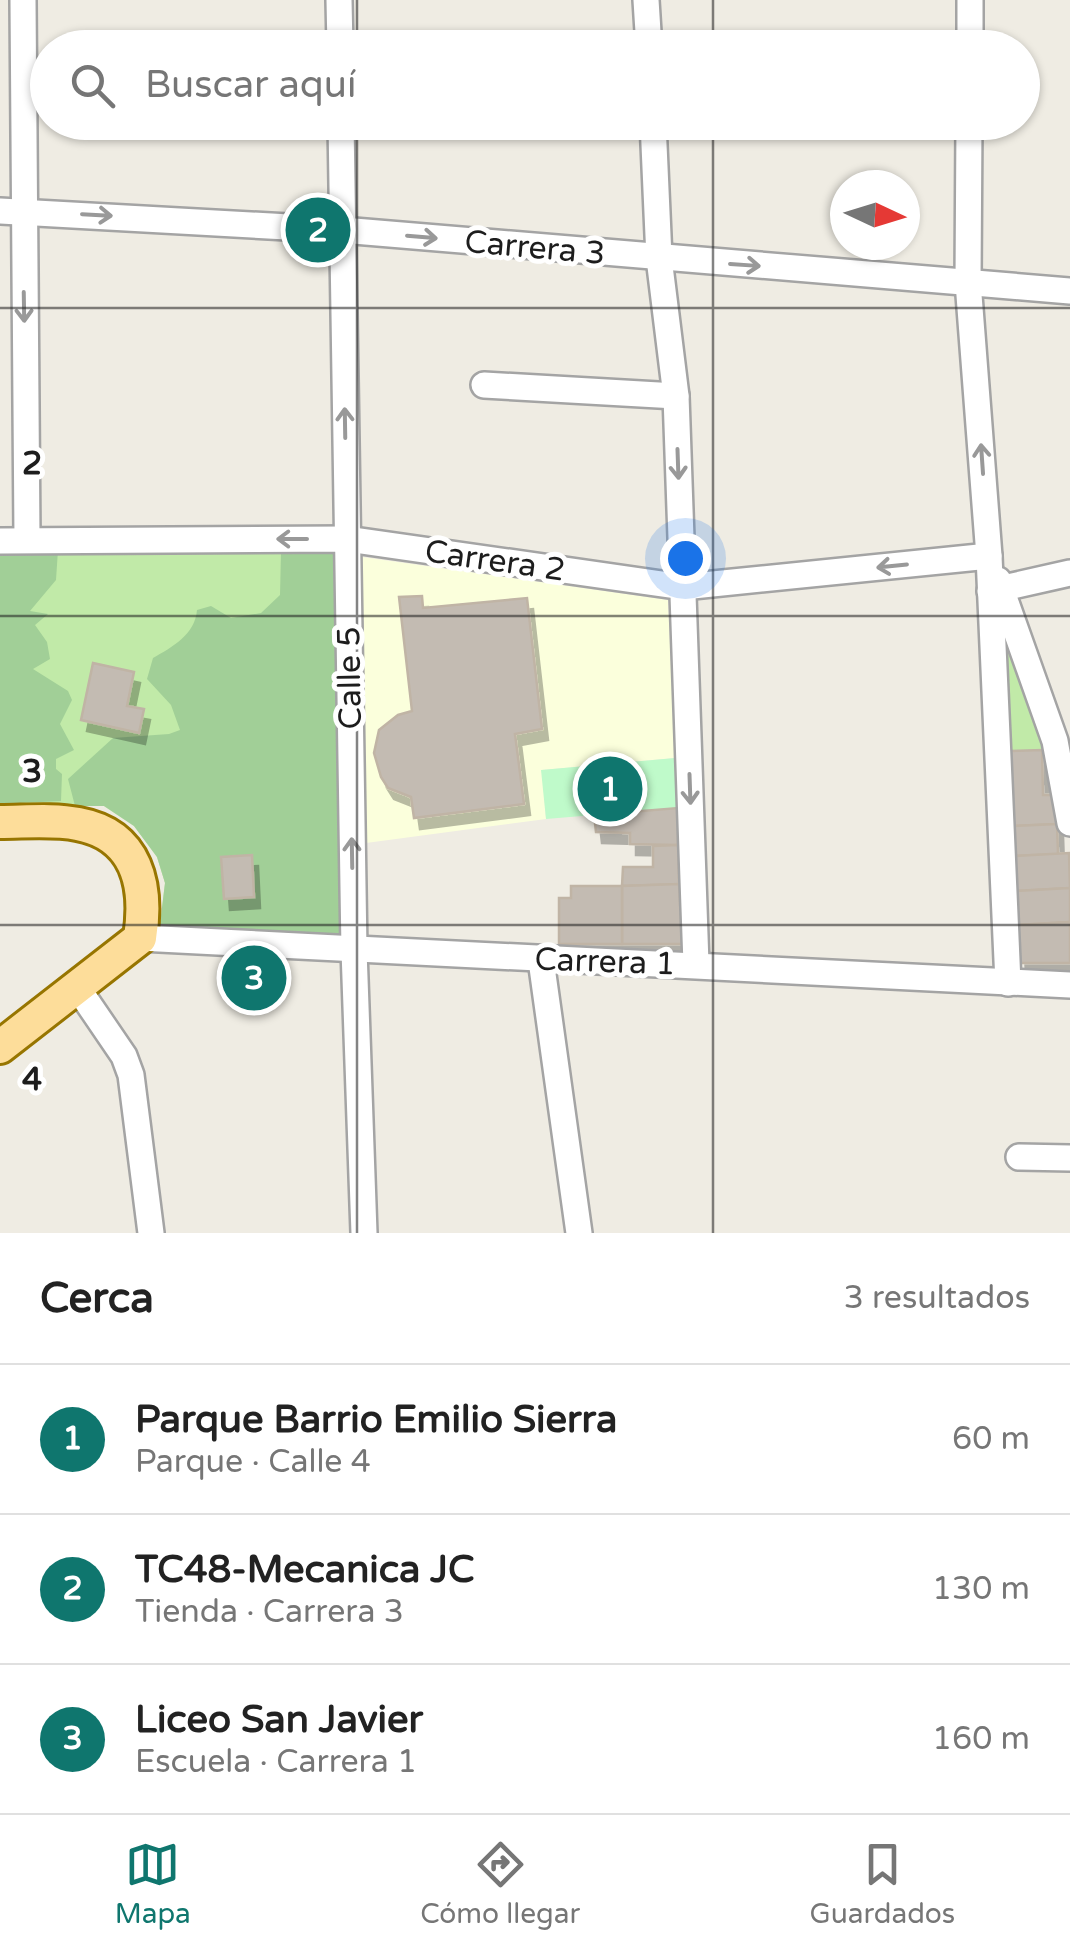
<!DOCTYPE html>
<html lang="es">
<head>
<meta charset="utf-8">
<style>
  :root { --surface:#fff; --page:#f2f2f2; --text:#222; --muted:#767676; --line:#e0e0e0; --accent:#0f766e }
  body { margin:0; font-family:"Varela Round",sans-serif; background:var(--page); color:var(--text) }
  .compass { position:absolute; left:830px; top:170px; width:90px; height:90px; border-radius:50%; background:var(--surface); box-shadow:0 2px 8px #0004; rotate:94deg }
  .you { position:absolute; left:685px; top:558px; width:35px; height:35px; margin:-25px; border:8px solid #fff; border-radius:50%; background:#1a73e8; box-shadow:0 0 0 15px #1a73e833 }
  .badge { display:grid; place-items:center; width:65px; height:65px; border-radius:50%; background:var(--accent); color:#fff; font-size:32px; font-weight:700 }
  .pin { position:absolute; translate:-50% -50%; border:5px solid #fff; box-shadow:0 2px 10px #0006 }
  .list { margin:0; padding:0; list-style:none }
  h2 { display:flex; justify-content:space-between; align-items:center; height:130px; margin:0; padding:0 40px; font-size:42px }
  h2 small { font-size:32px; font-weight:400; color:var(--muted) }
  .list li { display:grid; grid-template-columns:65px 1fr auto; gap:30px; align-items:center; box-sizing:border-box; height:150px; padding:0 40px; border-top:2px solid var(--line) }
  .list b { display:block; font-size:38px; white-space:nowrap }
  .list p { margin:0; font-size:32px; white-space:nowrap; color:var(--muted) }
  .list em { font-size:32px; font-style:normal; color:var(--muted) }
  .icon { flex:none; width:55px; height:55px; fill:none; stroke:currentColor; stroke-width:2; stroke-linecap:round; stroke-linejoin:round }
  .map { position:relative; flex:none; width:1070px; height:1233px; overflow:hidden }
  .search { position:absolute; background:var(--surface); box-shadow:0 2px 8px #0004; left:30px; right:30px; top:30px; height:110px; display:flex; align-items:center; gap:25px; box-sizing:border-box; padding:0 35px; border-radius:55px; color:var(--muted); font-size:38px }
  .sheet { height:580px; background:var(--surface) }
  nav { display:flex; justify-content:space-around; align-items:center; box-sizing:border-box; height:140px; border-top:2px solid var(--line); background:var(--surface); font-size:28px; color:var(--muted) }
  nav a { display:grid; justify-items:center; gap:5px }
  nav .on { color:var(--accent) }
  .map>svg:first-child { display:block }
</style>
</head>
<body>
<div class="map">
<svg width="1070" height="1233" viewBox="0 0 1070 1233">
  <defs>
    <filter id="shadow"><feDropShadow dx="6" dy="11" stdDeviation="0" flood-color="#0004"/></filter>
  </defs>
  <rect width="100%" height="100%" fill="#efece3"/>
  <polygon fill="#fbffdc" points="362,557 668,600 675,758 542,770 546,819 366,843"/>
  <g fill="#c1eaa8">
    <polygon points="28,549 338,552 160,924 165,883 157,857 134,826 104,806 0,805 0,552"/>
    <polygon points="998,598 1050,749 1002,752"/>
  </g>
  <g fill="#a1cf97">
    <polygon points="58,550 56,580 30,611 48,614 35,625 47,642 50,659 33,669 68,691 72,700 60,724 74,750 56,759 56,769 62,774 61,801 0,804 0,552"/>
    <path d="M281 552H338L343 940 160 924 165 883 157 857 134 826 104 806H75L68 779 113 738 169 734 180 730 171 705 147 679 153 658C172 647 195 635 197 610L211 606 231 618 261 613 280 595Z"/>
  </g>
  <polygon fill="#bffaca" points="675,758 678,808 546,819 541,770"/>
  <g fill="#c3bbb2" stroke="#c0b4a5" stroke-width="2.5" filter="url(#shadow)">
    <polygon points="422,596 423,608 527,598 542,729 515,734 524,804 414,818 411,797 388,788 381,777 374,753 379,730 398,715 412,711 399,597"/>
    <polygon points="93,663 134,672 127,706 144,709 139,733 81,720"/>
    <polygon points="1042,750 1043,795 1056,795 1057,824 1014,826 1011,751"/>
    <polygon points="678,808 678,845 630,844 630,833 596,832 594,815"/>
    <polygon points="1057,824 1058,854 1015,856 1014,826"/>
    <polygon points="678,845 679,884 622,886 623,867 653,867 653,846"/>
    <polygon points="1069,853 1070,888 1016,891 1015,856"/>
    <polygon points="252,855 254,897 224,899 221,857"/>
    <polygon points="679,884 682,944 622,944 622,886"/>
    <polygon points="571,886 622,886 622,944 559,944 559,898 571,898"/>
    <polygon points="1070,888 1070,922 1018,925 1016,891"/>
    <polygon points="1070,922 1070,963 1020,963 1018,925"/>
  </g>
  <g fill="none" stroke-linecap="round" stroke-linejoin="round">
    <g stroke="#a4a4a4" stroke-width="30">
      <g id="minor">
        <polyline points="23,0 27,539"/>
        <polyline points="339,0 340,48"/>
        <polyline points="646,0 649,48"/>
        <polyline points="970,48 970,0"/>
        <polyline points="341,122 354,950 364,1233"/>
        <polyline points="653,122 659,258 676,396 696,964"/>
        <polyline points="969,122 968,282 989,556 1008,983"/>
        <polyline points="0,211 342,230 1070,291"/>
        <polyline points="484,385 676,396"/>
        <polyline points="0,541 347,539 683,587 989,556"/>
        <polyline points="998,580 1055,741 1070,823"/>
        <polyline points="990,591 1070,573"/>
        <polyline points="140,938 1070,985"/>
        <polyline points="541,960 579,1233"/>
        <polyline points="77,987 124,1056 131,1075 151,1233"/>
        <polyline points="1019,1157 1070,1158"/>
      </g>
    </g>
    <g stroke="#977500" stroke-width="38">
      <path id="major" d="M0 822C25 822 53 819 78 824 138 835 148 886 140 938L0 1047"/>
    </g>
    <use href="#minor" stroke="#fff" stroke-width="25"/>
    <use href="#major" stroke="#fddd9a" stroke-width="32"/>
  </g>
  <defs><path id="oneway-shaft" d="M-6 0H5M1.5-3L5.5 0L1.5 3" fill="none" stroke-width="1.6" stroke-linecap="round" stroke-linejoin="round" transform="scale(2.5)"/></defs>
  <g stroke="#999">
    <use href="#oneway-shaft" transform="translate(97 215) rotate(3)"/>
    <use href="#oneway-shaft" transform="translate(422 237) rotate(5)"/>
    <use href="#oneway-shaft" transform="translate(745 265) rotate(4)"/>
    <use href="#oneway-shaft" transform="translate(24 307) rotate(89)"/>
    <use href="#oneway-shaft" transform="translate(345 423) rotate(-91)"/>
    <use href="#oneway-shaft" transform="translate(982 459) rotate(-94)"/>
    <use href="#oneway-shaft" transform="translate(678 464) rotate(88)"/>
    <use href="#oneway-shaft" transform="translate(292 539) rotate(180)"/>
    <use href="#oneway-shaft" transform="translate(892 566) rotate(174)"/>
    <use href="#oneway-shaft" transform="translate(690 789) rotate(88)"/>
    <use href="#oneway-shaft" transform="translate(352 853) rotate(-91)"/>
  </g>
  <path fill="none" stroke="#1d1d1d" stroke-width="2.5" stroke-opacity="0.55" d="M357 0V48M713 0V48M357 122V1233M713 122V1233M0 308H1070M0 616H1070M0 925H1070"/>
  <g text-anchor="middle" stroke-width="10" stroke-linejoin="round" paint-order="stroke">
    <g font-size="32" fill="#1d1d1d" stroke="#fff">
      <text transform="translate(535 247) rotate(5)" y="11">Carrera 3</text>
      <text transform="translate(495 560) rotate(8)" y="11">Carrera 2</text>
      <text transform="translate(349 678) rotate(-91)" y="11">Calle 5</text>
      <text transform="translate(605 961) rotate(2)" y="11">Carrera 1</text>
    </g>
  </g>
  <g font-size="32" text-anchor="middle" font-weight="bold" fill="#1d1d1d" stroke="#fff" stroke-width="10" stroke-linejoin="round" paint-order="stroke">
    <text x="32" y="474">2</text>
    <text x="32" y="782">3</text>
    <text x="32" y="1090">4</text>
  </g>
</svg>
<svg class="compass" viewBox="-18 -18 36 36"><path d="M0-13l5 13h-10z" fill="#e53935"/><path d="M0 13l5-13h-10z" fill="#767676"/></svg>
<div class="you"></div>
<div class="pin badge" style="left:610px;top:789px">1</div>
<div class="pin badge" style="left:318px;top:230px">2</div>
<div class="pin badge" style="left:254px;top:978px">3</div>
<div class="search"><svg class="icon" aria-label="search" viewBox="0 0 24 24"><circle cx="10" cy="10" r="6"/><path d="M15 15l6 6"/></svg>Buscar aquí</div>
</div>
<section class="sheet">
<h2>Cerca<small>3 resultados</small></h2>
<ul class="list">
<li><span class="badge">1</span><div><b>Parque Barrio Emilio Sierra</b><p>Parque · Calle 4</p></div><em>60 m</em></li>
<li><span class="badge">2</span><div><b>TC48-Mecanica JC</b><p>Tienda · Carrera 3</p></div><em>130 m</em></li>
<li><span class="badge">3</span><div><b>Liceo San Javier</b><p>Escuela · Carrera 1</p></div><em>160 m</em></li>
</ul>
</section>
<nav>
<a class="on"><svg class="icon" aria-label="map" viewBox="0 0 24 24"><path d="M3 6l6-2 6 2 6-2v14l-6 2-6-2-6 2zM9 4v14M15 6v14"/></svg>Mapa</a>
<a><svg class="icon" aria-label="directions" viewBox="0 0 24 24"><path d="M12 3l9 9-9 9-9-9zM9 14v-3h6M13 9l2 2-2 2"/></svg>Cómo llegar</a>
<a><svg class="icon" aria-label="saved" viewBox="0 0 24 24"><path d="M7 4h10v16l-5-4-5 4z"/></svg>Guardados</a>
</nav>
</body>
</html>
